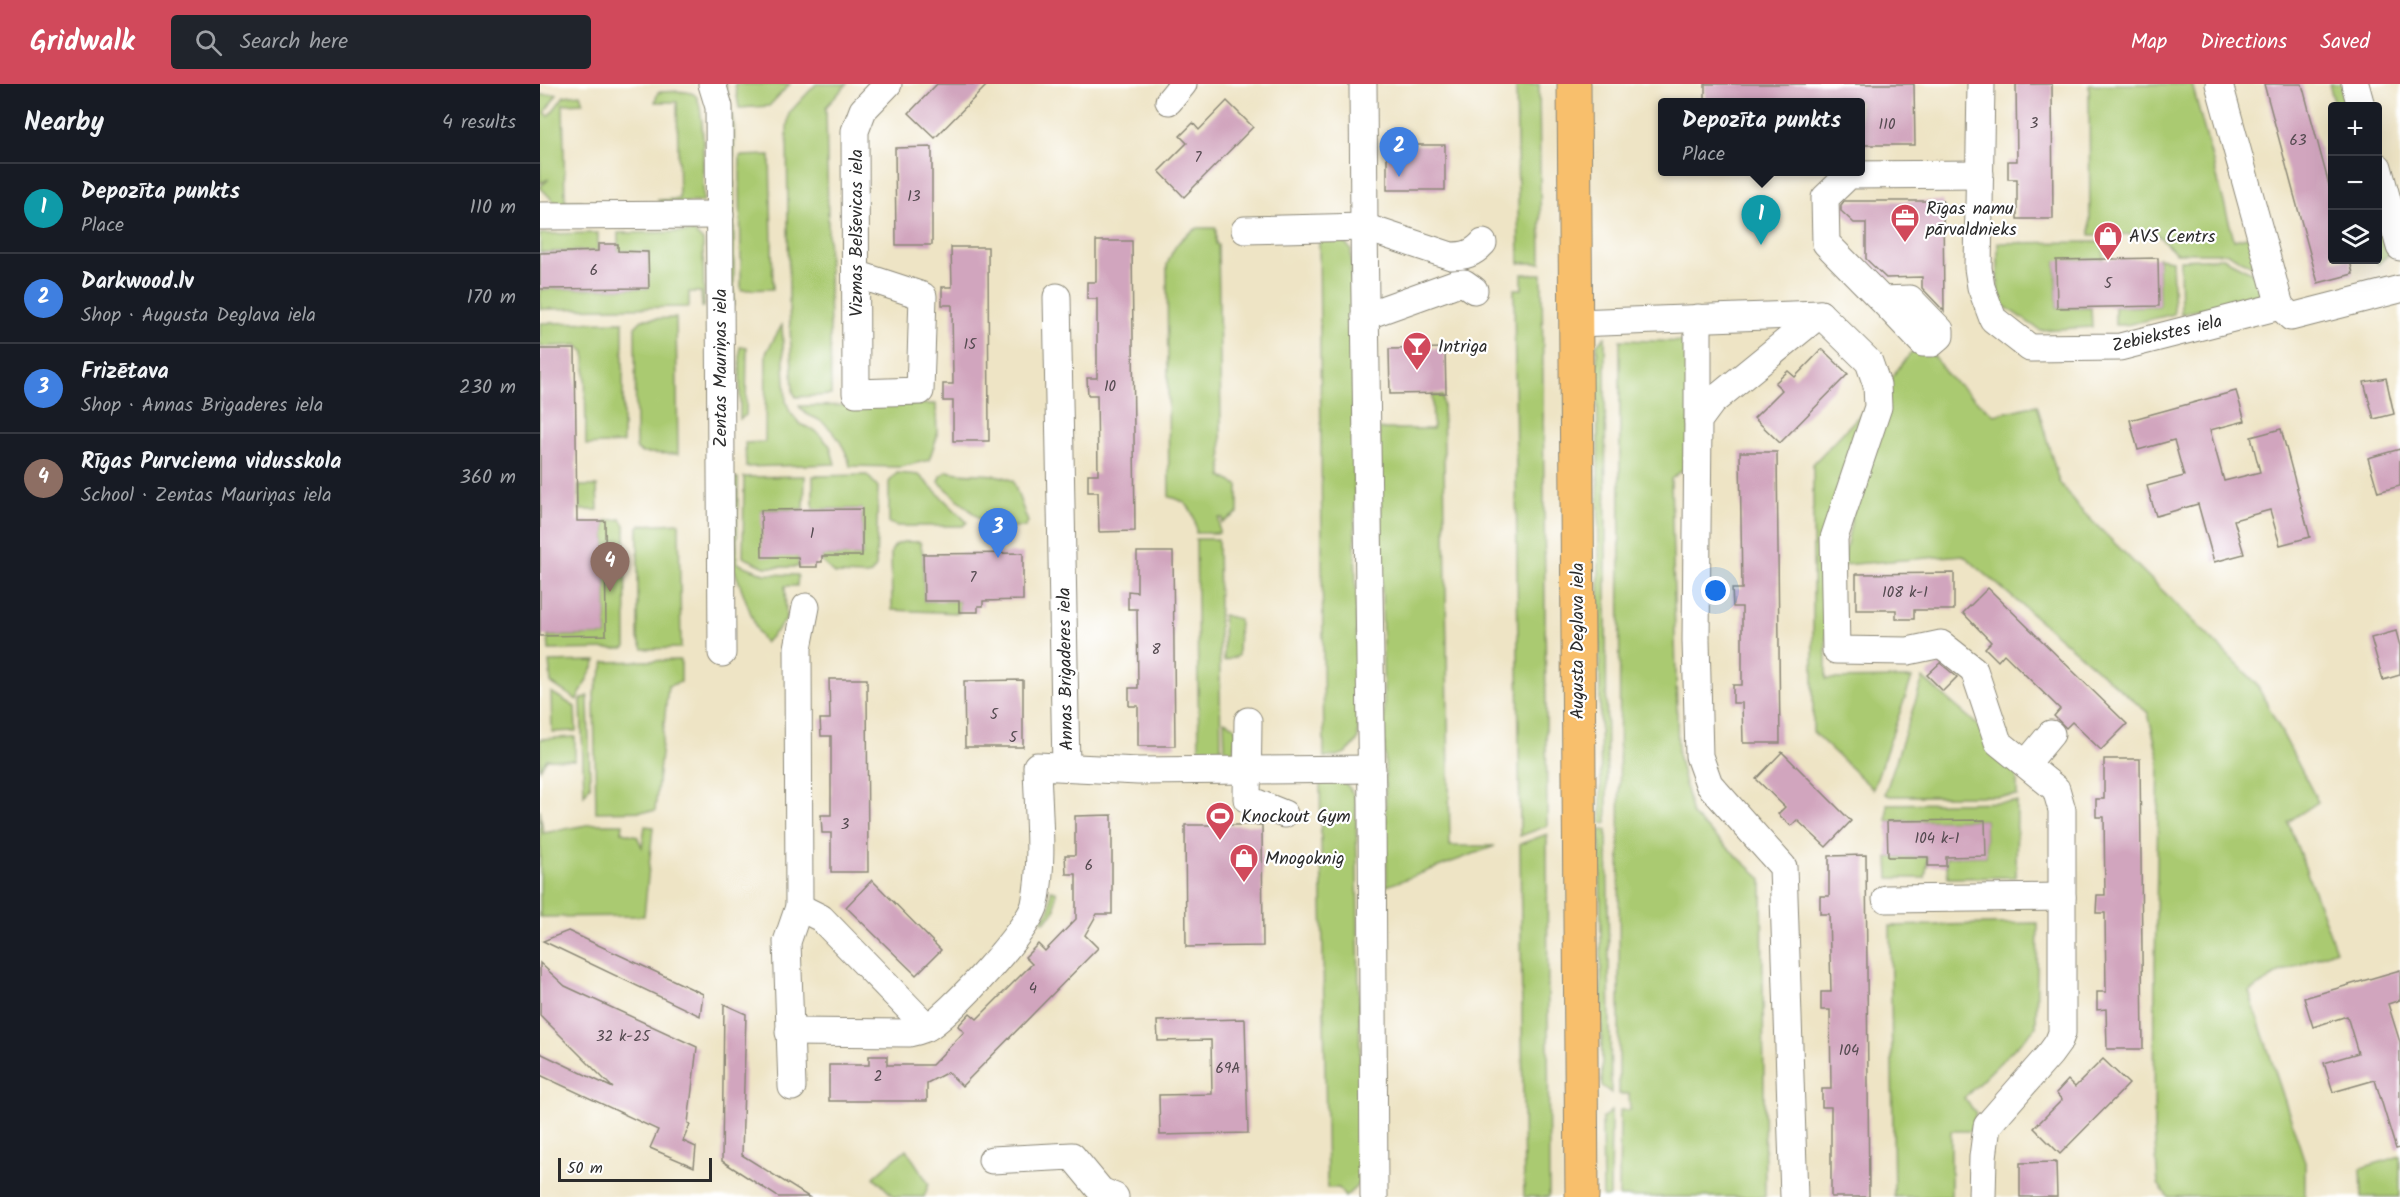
<!DOCTYPE html>
<html lang="en">
<head>
<meta charset="utf-8">
<style>
  :root { --surface:#171b24; --page:#20242c; --text:#f1f3f6; --muted:#9ea1a6; --line:#363941; --accent:#d1495b }
  body { margin:0; font-family:Kalam,sans-serif; background:var(--page); color:var(--text) }
  .controls { position:absolute; right:18px; top:18px; display:grid; overflow:hidden; border-radius:6px; box-shadow:0 6px 24px #0002 }
  .controls button { width:54px; height:54px; display:grid; place-items:center; padding:0; border:0; border-bottom:2px solid var(--line); background:var(--surface); color:var(--text); font:30px sans-serif }
  .scale { position:absolute; left:18px; bottom:15px; width:154px; box-sizing:border-box; padding-left:6px; border:3px solid #2b2b2b; border-top:0; font-size:16px; line-height:21px; white-space:nowrap; color:#2b2b2b; -webkit-text-stroke:4px #fff; paint-order:stroke }
  .you { position:absolute; left:1176px; top:507px; width:21px; height:21px; margin:-15px; border:4px solid #fff; border-radius:50%; background:#1a73e8; box-shadow:0 0 0 9px #1a73e833 }
  .badge { display:grid; place-items:center; width:39px; height:39px; border-radius:50%; background:var(--accent); color:#fff; font-size:20px; font-weight:700 }
  .pin { position:absolute; translate:-50% -50px; filter:drop-shadow(0 2px 3px #0008) }
  .pin::after { content:''; position:absolute; top:32px; width:21px; height:18px; background:inherit; clip-path:polygon(0 0,100% 0,50% 100%) }
  .popup { position:absolute; left:1118px; top:14px; width:207px; height:78px; box-sizing:border-box; display:grid; place-content:center; border-radius:6px; background:var(--surface); filter:drop-shadow(0 2px 4px #0005); font-size:20px; white-space:nowrap; color:var(--muted) }
  .popup b { font-size:22px; color:var(--text) }
  .popup::after { content:''; position:absolute; left:50%; top:100%; margin-left:-12px; border:12px solid transparent; border-top-color:var(--surface) }
  .list { margin:0; padding:0; list-style:none }
  h2 { display:flex; justify-content:space-between; align-items:center; height:78px; margin:0; padding:0 24px; font-size:26px }
  h2 small { font-size:20px; font-weight:400; color:var(--muted) }
  .list li { display:grid; grid-template-columns:39px 1fr auto; gap:18px; align-items:center; box-sizing:border-box; height:90px; padding:0 24px; border-top:2px solid var(--line) }
  .list b { display:block; font-size:22px; white-space:nowrap }
  .list p { margin:0; font-size:20px; white-space:nowrap; color:var(--muted) }
  .list em { font-size:20px; font-style:normal; color:var(--muted) }
  .icon { flex:none; width:33px; height:33px; fill:none; stroke:currentColor; stroke-width:2; stroke-linecap:round; stroke-linejoin:round }
  .map { position:relative; flex:none; width:1860px; height:1113px; overflow:hidden }
  header { display:flex; align-items:center; gap:36px; box-sizing:border-box; height:84px; padding:0 30px; background:var(--accent); color:#fff }
  header strong { font-size:28px }
  nav { display:flex; gap:33px; margin-inline-start:auto; font-size:21px }
  .search { width:420px; height:54px; background:var(--page); display:flex; align-items:center; gap:15px; box-sizing:border-box; padding:0 21px; border-radius:6px; color:var(--muted); font-size:22px }
  main { display:flex }
  aside { flex:1; background:var(--surface) }
  .map>svg:first-child { display:block }
</style>
</head>
<body>
<header>
<strong>Gridwalk</strong>
<div class="search"><svg class="icon" aria-label="search" viewBox="0 0 24 24"><circle cx="10" cy="10" r="6"/><path d="M15 15l6 6"/></svg>Search here</div>
<nav><a>Map</a><a>Directions</a><a>Saved</a></nav>
</header>
<main>
<aside>
<h2>Nearby<small>4 results</small></h2>
<ul class="list">
<li><span class="badge" style="background:#0f9aa8">1</span><div><b>Depozīta punkts</b><p>Place</p></div><em>110 m</em></li>
<li><span class="badge" style="background:#3f7fe0">2</span><div><b>Darkwood.lv</b><p>Shop · Augusta Deglava iela</p></div><em>170 m</em></li>
<li><span class="badge" style="background:#3f7fe0">3</span><div><b>Frizētava</b><p>Shop · Annas Brigaderes iela</p></div><em>230 m</em></li>
<li><span class="badge" style="background:#8d6e63">4</span><div><b>Rīgas Purvciema vidusskola</b><p>School · Zentas Mauriņas iela</p></div><em>360 m</em></li>
</ul>
</aside>
<div class="map">
<svg width="1860" height="1113" viewBox="0 0 1860 1113">
  <rect width="100%" height="100%" fill="#fff"/>
  <filter id="ink" filterUnits="userSpaceOnUse"><feTurbulence type="fractalNoise" baseFrequency=".0167" numOctaves="2"/><feDisplacementMap in="SourceGraphic" scale="12" xChannelSelector="R" yChannelSelector="G"/><feConvolveMatrix kernelMatrix="1 2 1 2 8 2 1 2 1" color-interpolation-filters="sRGB"/></filter>
  <filter id="wash" filterUnits="userSpaceOnUse"><feTurbulence type="fractalNoise" baseFrequency=".008" numOctaves="4" result="noise"/><feDisplacementMap in="SourceGraphic" scale="24" xChannelSelector="R" yChannelSelector="G"/><feGaussianBlur stdDeviation="1.35" result="paint"/><feColorMatrix in="noise" values="0 0 0 0 0 0 0 0 0 0 0 0 0 0 0 0 0 1.4 0 .05"/><feComposite in="paint" operator="in"/></filter>
  <g filter="url(#wash)">
    <rect width="100%" height="100%" fill="#eee4c5"/>
    <g fill="#aaca71" stroke="#6a7a4e" stroke-width="1.5">
      <polygon points="182,0 186,0 194,43 194,221 190,221"/>
      <polygon points="195,0 250,0 229,22 199,24"/>
      <polygon points="276,0 307,0 286,23 291,311 256,313 253,308 249,222 247,45 249,29"/>
      <polygon points="976,0 999,0 1001,179 979,179"/>
      <polygon points="1549,0 1652,0 1694,156 1712,152 1722,187 1687,169 1636,169 1617,150 1550,151"/>
      <polygon points="1789,0 1804,0 1810,22 1795,22"/>
      <path d="M118 8C127 8 148 5 155 11 166 20 163 100 163 118L120 119 118 116 139 115 137 18H115Z"/>
      <polygon points="17,10 5,28 9,32 24,12 40,10 43,19 23,20 25,117 42,117 41,121 21,125 0,103 9,95 0,99 0,11"/>
      <polygon points="230,71 233,205 201,206 200,72"/>
      <polygon points="1838,123 1850,169 1838,180 1837,176"/>
      <path d="M658 144H676V160L678 161 682 393 698 401V429L682 439 683 434H679V449H656C656 430 649 416 629 413L627 181C633 163 641 152 658 144Z"/>
      <polygon points="154,148 163,157 164,223 162,223 161,208 149,208 149,223 0,225 0,205 108,204 108,168 78,167 78,149"/>
      <polygon points="58,149 58,167 0,168 0,150"/>
      <path d="M779 155C792 156 804 154 811 166L818 655C809 670 802 672 784 674Z"/>
      <polygon points="1563,158 1564,175 1516,177 1517,224 1551,224 1552,243 1500,246 1458,218 1458,159"/>
      <polygon points="1618,174 1632,176 1634,230 1586,241 1575,241 1575,223 1619,222"/>
      <polygon points="1683,174 1723,194 1726,209 1641,230 1640,176"/>
      <polygon points="982,190 1002,190 1007,742 980,752 974,205 982,205"/>
      <polygon points="136,234 138,370 102,369 97,366 96,362 95,243 103,235"/>
      <polygon points="83,238 83,359 46,361 45,268 37,261 0,263 0,239"/>
      <polygon points="242,241 246,317 250,328 260,340 276,347 290,362 295,380 206,383 205,359 225,358 226,269"/>
      <polygon points="1065,253 1067,739 1061,739 1057,260"/>
      <polygon points="1080,256 1150,258 1149,381 1131,395 1138,670 1152,731 1222,795 1225,1113 1079,1113 1080,1026 1090,1026 1089,1010 1079,1010"/>
      <polygon points="200,263 207,263 206,331 200,335"/>
      <polygon points="1374,265 1391,268 1408,292 1454,331 1497,321 1519,398 1540,425 1716,599 1778,718 1748,738 1796,866 1739,889 1709,908 1765,1078 1765,1113 1628,1113 1618,1100 1614,1045 1615,882 1619,675 1608,629 1423,471 1303,481 1315,416 1345,301"/>
      <polygon points="892,311 903,312 910,762 955,762 847,802 839,345 893,345"/>
      <polygon points="1331,319 1286,461 1286,595 1372,594 1333,705 1273,648 1273,380"/>
      <path d="M396 320 397 353 389 376 360 383 310 382C307 366 295 347 282 338 271 330 267 334 259 322Z"/>
      <path d="M407 387C428 393 455 386 473 397L488 438 485 443H457L444 439 399 398 401 392Z"/>
      <polygon points="357,389 379,391 427,438 423,442 357,442 349,439 349,398"/>
      <polygon points="327,391 338,403 336,483 331,490 326,491 295,490 282,478 282,472 322,472 322,425 273,425 273,392"/>
      <polygon points="265,392 264,425 221,426 258,473 259,483 225,483 203,473 204,393"/>
      <polygon points="198,394 197,479 225,490 258,491 257,502 245,502 246,536 225,559 218,549 189,471 188,395"/>
      <polygon points="39,402 57,402 58,426 40,426"/>
      <polygon points="81,435 85,441 86,563 83,565 9,566 8,552 66,551 65,437"/>
      <polygon points="139,439 141,564 103,565 98,555 98,443 101,441"/>
      <polygon points="656,455 678,455 681,670 659,670"/>
      <path d="M380 458 383 470 384 517H419V529L352 526 351 468C356 455 368 458 380 458Z"/>
      <polygon points="683,531 699,535 698,572 684,577"/>
      <polygon points="141,576 141,598 128,602 115,727 56,728 54,609 65,578"/>
      <polygon points="56,577 37,616 11,599 9,578"/>
      <polygon points="1383,594 1441,644 1477,687 1477,712 1350,712 1345,710"/>
      <polygon points="11,608 35,623 36,647 12,648"/>
      <polygon points="48,612 50,702 44,711 41,616"/>
      <polygon points="684,637 693,641 697,648 693,669 685,669"/>
      <polygon points="35,653 35,676 7,675 0,685 0,655"/>
      <path d="M780 695C802 695 812 698 816 721L822 1092 816 1103 805 1113 799 1104H787Z"/>
      <polygon points="1477,718 1476,793 1408,794 1406,773 1446,772 1445,736 1347,737 1347,720"/>
      <polygon points="0,725 3,749 52,740 83,740 82,748 97,752 102,763 105,742 113,743 104,832 0,833"/>
      <polygon points="1060,746 1067,746 1071,1009 1062,1002"/>
      <polygon points="1007,750 1009,1113 984,1113 980,760"/>
      <polygon points="1348,773 1388,773 1385,794 1349,794"/>
      <polygon points="511,806 516,807 515,827 504,838 501,836 510,825"/>
      <polygon points="1498,839 1496,943 1424,1014 1436,1029 1431,1047 1411,1047 1411,1113 1354,1113 1350,842"/>
      <polygon points="1071,1027 1070,1113 1063,1113 1062,1035"/>
      <polygon points="366,1065 389,1100 384,1113 354,1113 334,1093"/>
      <polygon points="1860,1072 1860,1113 1822,1113 1821,1084"/>
    </g>
    <g id="blocks">
      <g fill="#d1a5be">
        <polygon points="397,0 448,0 395,54 369,29"/>
        <polygon points="1165,0 1374,0 1375,61 1320,61 1320,18 1165,18"/>
        <polygon points="1476,0 1512,0 1513,135 1477,135 1477,95 1468,95 1468,77 1477,77"/>
        <polygon points="1724,0 1762,0 1792,112 1792,176 1810,176 1813,190 1778,199"/>
        <polygon points="687,17 713,43 644,113 619,87 647,59 640,52 653,39 659,46"/>
        <rect x="847" y="61" width="58" height="45"/>
        <polygon points="392,63 392,161 356,161 355,64"/>
        <polygon points="1304,117 1403,117 1404,227 1382,204 1382,193 1346,194 1326,175 1326,139 1314,139 1301,127 1301,121"/>
        <polygon points="556,157 592,157 595,447 559,448 558,408 548,408 548,390 558,390 557,311 548,311 547,294 557,294 557,215 547,215 547,198 556,198"/>
        <polygon points="58,160 78,160 78,167 108,168 109,204 0,205 0,169 58,167"/>
        <polygon points="411,163 448,163 449,357 413,357 413,317 403,317 403,300 413,300 412,221 402,221 402,203 412,203"/>
        <polygon points="1618,174 1619,222 1517,224 1516,176"/>
        <polygon points="905,264 906,309 850,310 849,265"/>
        <polygon points="0,265 35,265 37,437 65,437 66,551 0,552"/>
        <polygon points="1282,265 1308,290 1240,359 1214,334 1242,306 1235,299 1248,287 1255,293"/>
        <polygon points="1846,294 1854,330 1834,335 1824,298"/>
        <polygon points="1696,307 1705,337 1670,346 1684,397 1720,388 1711,353 1741,345 1770,453 1740,461 1730,426 1694,436 1704,470 1674,478 1658,420 1616,432 1607,402 1644,392 1634,356 1598,366 1590,336"/>
        <polygon points="1860,365 1860,402 1838,408 1828,374"/>
        <polygon points="1200,368 1237,368 1240,659 1203,659 1202,619 1193,619 1193,601 1202,601 1202,523 1193,523 1192,505 1202,505"/>
        <polygon points="322,425 322,472 282,472 282,478 277,478 277,483 259,483 258,473 222,473 221,426"/>
        <polygon points="597,468 633,468 635,662 598,662 598,622 589,622 589,604 598,604 597,525 588,525 588,507 597,508"/>
        <polygon points="483,469 483,516 443,517 443,522 438,522 438,528 419,528 419,517 384,517 383,470"/>
        <polygon points="1414,489 1414,526 1374,526 1374,535 1356,535 1356,526 1316,526 1316,490"/>
        <polygon points="1448,504 1587,640 1561,666 1532,638 1526,644 1514,632 1520,625 1464,570 1458,577 1445,564 1451,558 1423,529"/>
        <polygon points="1856,547 1860,562 1860,591 1843,596 1831,554"/>
        <polygon points="1400,579 1417,593 1403,607 1387,591"/>
        <polygon points="289,595 327,595 328,788 291,788 291,749 282,749 281,731 291,731 291,652 281,652 280,635 290,635"/>
        <polygon points="483,596 483,663 425,663 424,597"/>
        <polygon points="1242,668 1311,737 1286,763 1257,736 1251,742 1238,730 1245,723 1216,695"/>
        <polygon points="1564,675 1600,675 1603,965 1567,965 1566,925 1557,926 1557,908 1566,908 1565,829 1556,829 1557,811 1565,811 1564,733 1556,733 1556,715 1564,715"/>
        <polygon points="572,731 572,830 557,830 545,851 558,864 422,1002 408,988 387,999 387,1017 289,1017 289,981 329,981 329,972 347,972 347,981 392,981 424,948 418,942 430,929 437,935 492,880 485,873 498,860 505,867 536,835 536,790 526,790 525,771 535,771 535,732"/>
        <polygon points="1445,736 1446,772 1406,773 1406,782 1388,782 1388,773 1348,773 1347,737"/>
        <polygon points="645,741 722,741 723,862 646,863"/>
        <polygon points="1326,771 1329,1113 1291,1113 1291,1023 1282,1023 1282,1005 1291,1005 1290,926 1281,926 1281,908 1291,908 1289,830 1280,830 1280,812 1289,812 1289,772"/>
        <polygon points="332,796 401,866 376,891 306,823"/>
        <polygon points="28,847 163,910 160,932 3,857"/>
        <polygon points="0,879 25,902 157,963 148,1039 150,1040 143,1057 156,1063 154,1083 110,1064 118,1046 0,991 0,969 73,1004 0,931"/>
        <polygon points="1860,886 1860,916 1848,920 1860,958 1860,1064 1856,1065 1835,996 1793,1008 1784,979 1818,969 1807,932 1773,943 1764,914"/>
        <polygon points="184,920 206,930 202,1071 269,1113 238,1113 182,1077"/>
        <polygon points="705,935 708,1049 620,1051 619,1011 672,1010 671,956 618,957 617,937"/>
        <polygon points="1563,975 1589,1000 1520,1070 1494,1044 1522,1016 1516,1009 1528,996 1535,1003"/>
        <polygon points="1516,1078 1517,1113 1480,1113 1480,1079"/>
      </g>
    </g>
  </g>
  <g filter="url(#ink)">
    <use href="#blocks" fill-opacity="0" stroke="#8c8878" stroke-width="1.5"/>
    <g fill="none" stroke-linecap="round" stroke-linejoin="round">
      <g stroke="#8c8878" stroke-width="29">
        <g id="minor">
          <polyline points="172,0 179,23 182,569"/>
          <polyline points="823,0 824,143 832,720 834,1113"/>
          <polyline points="1441,0 1438,184 1441,203 1453,235 1490,264 1580,263 1740,222 1751,233 1860,205"/>
          <polyline points="1679,0 1740,222"/>
          <polyline points="1815,0 1821,22"/>
          <polyline points="629,17 643,0"/>
          <polyline points="1838,83 1860,163"/>
          <polyline points="0,132 180,131"/>
          <path d="M705 146 824 143 911 172C925 172 933 170 943 159"/>
          <polyline points="316,190 383,212 380,307 316,309 315,47 323,26 348,0"/>
          <polyline points="517,213 526,683"/>
          <polyline points="1342,216 1383,259 1392,259 1400,252 1400,246 1370,215 1342,216 1286,159 1285,114 1309,91 1440,90"/>
          <polyline points="825,232 914,200 924,199 934,206"/>
          <polyline points="1035,239 1280,230 1329,278 1337,301 1338,323 1294,454 1296,566 1368,567 1401,560 1434,586 1458,658 1516,705 1522,726 1522,949 1518,959 1510,970 1447,1042 1443,1073 1442,1113"/>
          <polyline points="1158,337 1158,234"/>
          <polyline points="708,637 707,715 744,730"/>
          <polyline points="1486,680 1511,650"/>
          <polyline points="1346,815 1522,813"/>
          <polyline points="259,823 281,834 387,943"/>
          <path d="M249 948 369 949C374 948 381 946 386 944 409 932 490 844 495 820 504 776 498 728 497 682L598 687 832 685"/>
          <polyline points="252,1003 247,858 259,823 258,564 266,523"/>
          <polyline points="452,1076 532,1072 561,1107 575,1113"/>
          <polyline points="1254,1113 1243,783 1169,700 1159,672 1156,556 1158,337 1172,318 1280,230"/>
        </g>
      </g>
      <g stroke="#8c8878" stroke-width="35">
        <polyline id="major" points="1034,0 1042,1113"/>
      </g>
      <use href="#minor" stroke="#fff" stroke-width="27"/>
      <use href="#major" stroke="#f8bf6c" stroke-width="33"/>
    </g>
  </g>
  <defs>
    <g id="office-pin" transform="scale(1.5)"><path d="M0 17L-7.5 6A9.5 9.5 0 1 1 7.5 6Z" fill="#d1495b" stroke="#fff"/><path d="M-6-3h4V-5.5h4V-3h4V5H-6ZM-1-4.5V-3h2v-1.5ZM-6 0V1H6V0Z" fill="#fff"/></g>
    <g id="shop-pin" transform="scale(1.5)"><path d="M0 17L-7.5 6A9.5 9.5 0 1 1 7.5 6Z" fill="#d1495b" stroke="#fff"/><path d="M-5-2.5h2.3a2.7 3.5 0 0 1 5.4 0H5L5.5 6h-11ZM-1.5-2.5h3a1.5 2.3 0 0 0-3 0Z" fill="#fff"/></g>
    <g id="bar-pin" transform="scale(1.5)"><path d="M0 17L-7.5 6A9.5 9.5 0 1 1 7.5 6Z" fill="#d1495b" stroke="#fff"/><path d="M-6-5H6L.8 .8V4.5H3.5V6h-7V4.5H-.8V.8Z" fill="#fff"/></g>
    <g id="stadium-pin" transform="scale(1.5)"><path d="M0 17L-7.5 6A9.5 9.5 0 1 1 7.5 6Z" fill="#d1495b" stroke="#fff"/><path d="M0-5a6.5 5 0 1 0 0 10a6.5 5 0 1 0 0-10ZM-3.5-1.8h7v3.6h-7Z" fill="#fff"/></g>
  </defs>
  <g fill-rule="evenodd">
    <use href="#office-pin" x="1365" y="134"/>
    <use href="#shop-pin" x="1568" y="152"/>
    <use href="#bar-pin" x="877" y="262"/>
    <use href="#stadium-pin" x="680" y="732"/>
    <use href="#shop-pin" x="704" y="774"/>
  </g>
  <g text-anchor="middle" stroke-width="4.5" stroke-linejoin="round" paint-order="stroke">
    <g font-size="15" fill="#544a50">
      <text x="1494" y="44">3</text>
      <text x="1347" y="45">110</text>
      <text x="1758" y="61">63</text>
      <text x="658" y="78">7</text>
      <text x="374" y="117">13</text>
      <text x="54" y="191">6</text>
      <text x="1568" y="204">5</text>
      <text x="430" y="265">15</text>
      <text x="570" y="307">10</text>
      <text x="272" y="454">1</text>
      <text x="433" y="498">7</text>
      <text x="1365" y="513">108 k-1</text>
      <text x="616" y="570">8</text>
      <text x="454" y="635">5</text>
      <text x="473" y="658">5</text>
      <text x="305" y="745">3</text>
      <text x="1397" y="759">104 k-1</text>
      <text x="549" y="786">6</text>
      <text x="493" y="909">4</text>
      <text x="83" y="957">32 k-25</text>
      <text x="1309" y="971">104</text>
      <text x="688" y="989">69A</text>
      <text x="338" y="997">2</text>
    </g>
    <g font-size="18" fill="#2b2b2b" stroke="#fff" text-anchor="start">
      <text x="1386" y="130">Rīgas namu<tspan x="1386" dy="21">pārvaldnieks</tspan></text>
      <text x="1589" y="158">AVS Centrs</text>
      <text x="898" y="268">Intriga</text>
      <text x="701" y="738">Knockout Gym</text>
      <text x="725" y="780">Mnogoknig</text>
    </g>
    <g font-size="18" fill="#2b2b2b" stroke="#fff">
      <text transform="translate(316 149) rotate(-90)" y="6">Vizmas Belševicas iela</text>
      <text transform="translate(1627 249) rotate(-13)" y="6">Zebiekstes iela</text>
      <text transform="translate(180 284) rotate(-90)" y="6">Zentas Mauriņas iela</text>
      <text transform="translate(1037 557) rotate(-90)" y="6">Augusta Deglava iela</text>
      <text transform="translate(525 585) rotate(-91)" y="6">Annas Brigaderes iela</text>
    </g>
  </g>
</svg>
<div class="controls">
<button>+</button>
<button>−</button>
<button><svg class="icon" aria-label="layers" viewBox="0 0 24 24"><path d="M12 4l9 5-9 5-9-5zM3 14l9 5 9-5"/></svg></button>
</div>
<div class="scale">50 m</div>
<div class="you"></div>
<div class="pin badge" style="left:1221px;top:161px;background:#0f9aa8">1</div>
<div class="popup"><b>Depozīta punkts</b>Place</div>
<div class="pin badge" style="left:859px;top:93px;background:#3f7fe0">2</div>
<div class="pin badge" style="left:458px;top:474px;background:#3f7fe0">3</div>
<div class="pin badge" style="left:70px;top:508px;background:#8d6e63">4</div>
</div>
</main>
</body>
</html>
